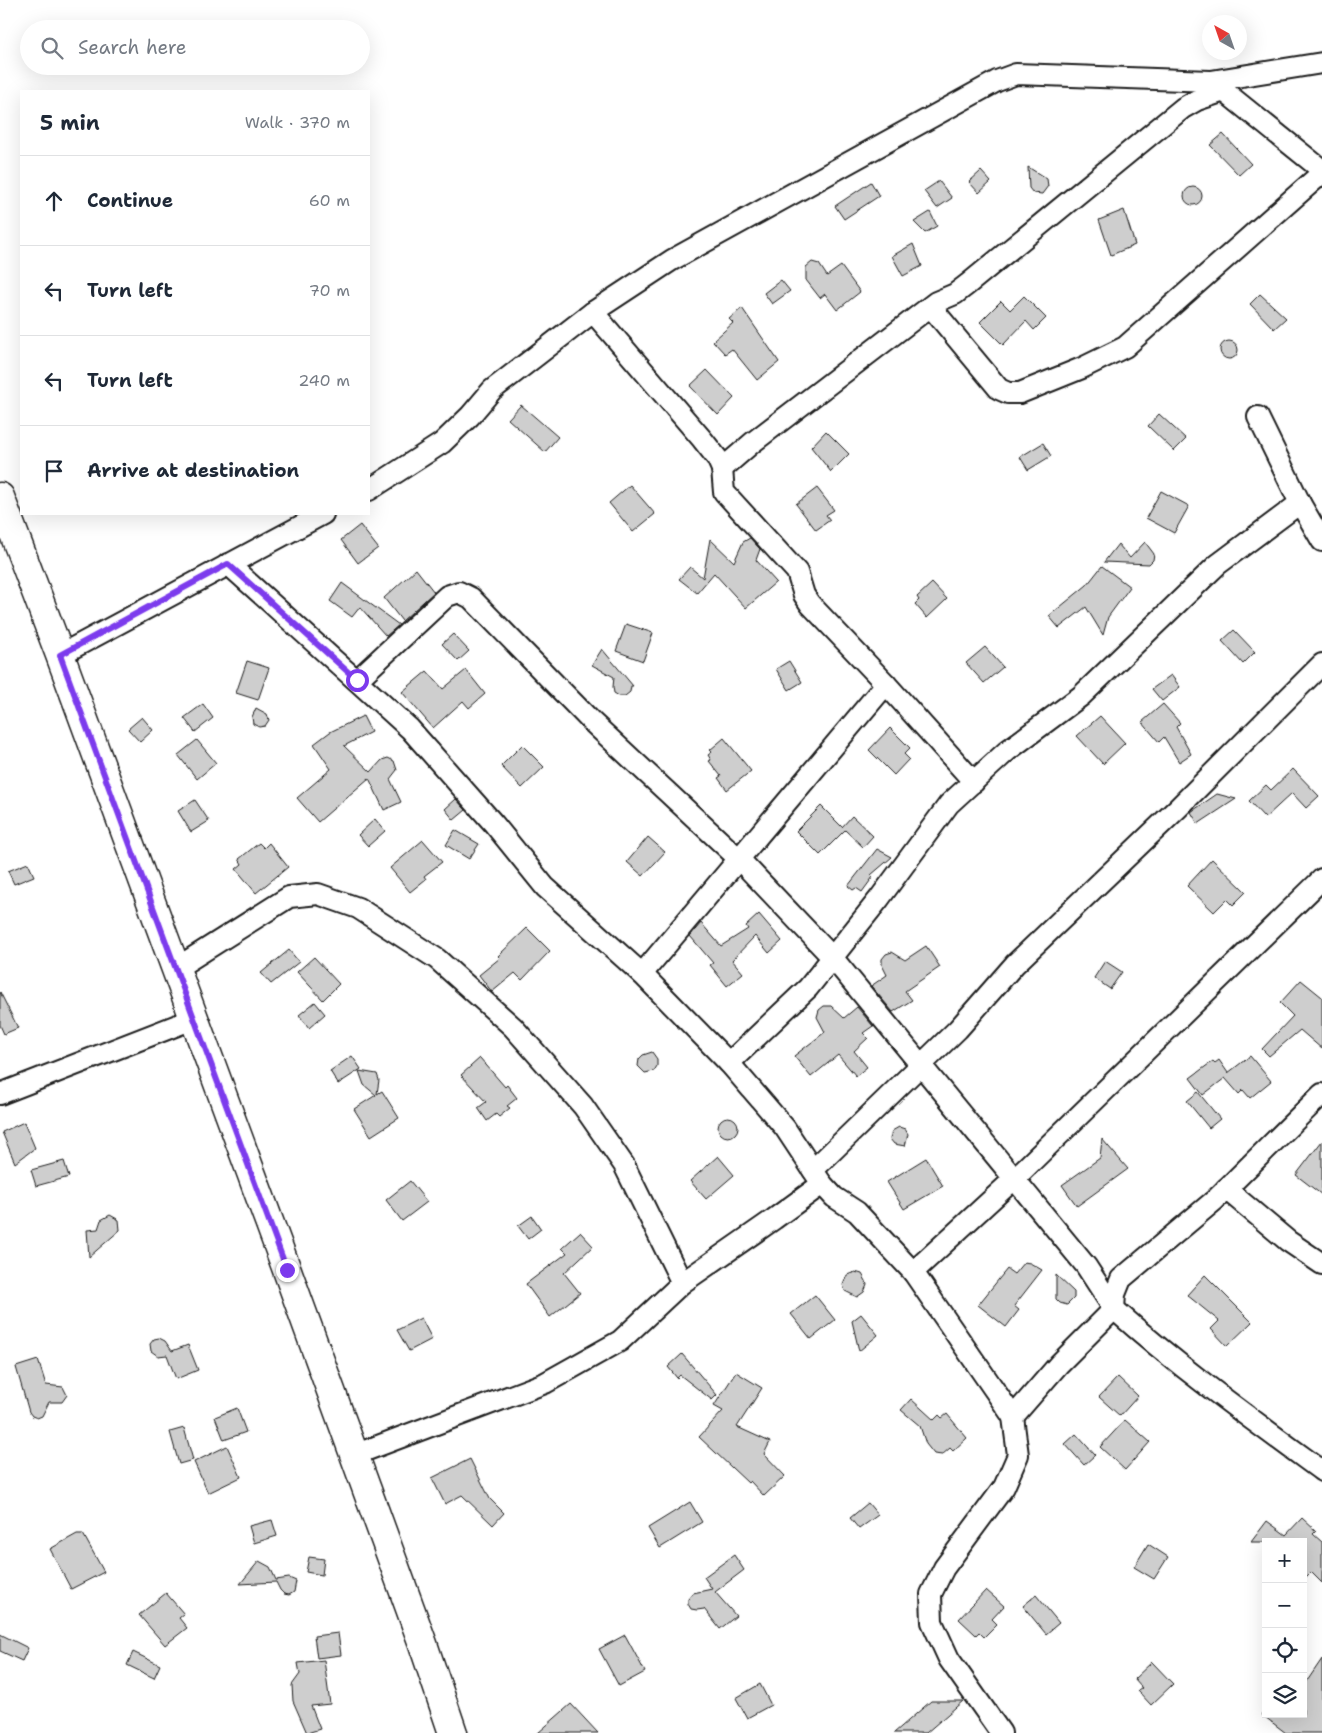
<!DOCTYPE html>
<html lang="en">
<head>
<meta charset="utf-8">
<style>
  :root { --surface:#fff; --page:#f2f2f3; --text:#1f2937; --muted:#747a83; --line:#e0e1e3 }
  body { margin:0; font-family:"Shantell Sans",sans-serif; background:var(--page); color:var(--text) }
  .controls { position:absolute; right:15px; bottom:15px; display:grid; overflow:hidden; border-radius:0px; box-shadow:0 5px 20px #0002 }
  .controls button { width:45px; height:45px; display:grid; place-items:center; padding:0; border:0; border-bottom:1px solid var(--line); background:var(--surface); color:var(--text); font:25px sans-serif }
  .compass { position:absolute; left:1202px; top:15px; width:45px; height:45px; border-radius:50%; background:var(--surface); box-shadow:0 5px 20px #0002; rotate:320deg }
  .stop { position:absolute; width:15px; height:15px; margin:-11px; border:4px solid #7c3aed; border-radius:50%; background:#fff }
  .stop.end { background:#7c3aed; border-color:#fff; box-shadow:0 1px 5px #0008 }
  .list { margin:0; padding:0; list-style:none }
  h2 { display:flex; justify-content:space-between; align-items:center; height:65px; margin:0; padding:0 20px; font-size:21px }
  h2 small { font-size:16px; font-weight:400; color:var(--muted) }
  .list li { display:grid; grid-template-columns:32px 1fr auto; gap:15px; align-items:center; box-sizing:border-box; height:90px; padding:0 20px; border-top:1px solid var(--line) }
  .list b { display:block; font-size:19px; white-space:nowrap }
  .list em { font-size:16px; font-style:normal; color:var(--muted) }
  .icon { flex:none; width:28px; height:28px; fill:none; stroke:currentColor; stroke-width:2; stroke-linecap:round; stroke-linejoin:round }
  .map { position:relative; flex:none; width:1322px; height:1733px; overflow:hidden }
  .search { position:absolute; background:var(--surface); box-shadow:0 5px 20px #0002; left:20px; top:20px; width:350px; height:55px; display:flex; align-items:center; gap:12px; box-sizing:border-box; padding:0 18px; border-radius:28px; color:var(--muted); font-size:19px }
  .panel { position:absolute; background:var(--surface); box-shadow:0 5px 20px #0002; left:20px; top:90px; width:350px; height:425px; border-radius:0px }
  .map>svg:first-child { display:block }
</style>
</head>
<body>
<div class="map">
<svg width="1322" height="1733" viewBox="0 0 1322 1733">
  <rect width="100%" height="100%" fill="#fff"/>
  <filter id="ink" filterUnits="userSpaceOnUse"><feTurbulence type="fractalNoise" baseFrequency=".02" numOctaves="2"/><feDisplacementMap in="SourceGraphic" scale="10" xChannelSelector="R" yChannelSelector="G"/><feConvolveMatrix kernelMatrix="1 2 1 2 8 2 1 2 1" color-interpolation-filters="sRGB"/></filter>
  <g filter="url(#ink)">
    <g fill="#cecece" stroke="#1c1c1c">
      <polygon points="1223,134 1251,164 1239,175 1210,145"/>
      <polygon points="1028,167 1047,179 1048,186 1042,194 1033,193 1029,188"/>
      <polygon points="981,171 991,182 979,193 969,182"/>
      <polygon points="939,181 952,198 937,208 924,191"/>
      <polygon points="871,182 879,196 844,219 835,206"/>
      <circle cx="1193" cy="196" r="9"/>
      <polygon points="1124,210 1135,245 1111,255 1099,220"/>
      <polygon points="930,212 937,226 925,233 914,222"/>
      <polygon points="913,244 922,266 903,276 892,256"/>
      <polygon points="812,262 819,264 827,276 841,266 860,292 837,310 825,294 820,298 806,280 806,267"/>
      <polygon points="781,280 790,291 772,304 764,293"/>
      <polygon points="1260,294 1286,318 1274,329 1250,304"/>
      <polygon points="1024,296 1046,318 1034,330 1026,321 1003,345 980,322 1001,301 1010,310"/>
      <polygon points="742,308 779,362 757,380 732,349 725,354 713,341 733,323 729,319"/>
      <circle cx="1229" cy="350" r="9"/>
      <polygon points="707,370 734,398 718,415 690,386"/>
      <polygon points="521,405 558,437 545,452 508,419"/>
      <polygon points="1159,414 1186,439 1174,451 1148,426"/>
      <polygon points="826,431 849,454 831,472 811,447"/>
      <polygon points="1043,443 1051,456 1028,470 1020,457"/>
      <polygon points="630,485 655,514 633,532 609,503"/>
      <polygon points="817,488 834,510 826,515 830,520 816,530 796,504"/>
      <polygon points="1161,491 1189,506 1174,533 1146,518"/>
      <polygon points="360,525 378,548 358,563 341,540"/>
      <polygon points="750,538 760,549 756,560 776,582 746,608 714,573 697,593 679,579 690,567 703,578 710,539 734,562 743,542"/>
      <polygon points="1145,542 1154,554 1153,560 1149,564 1104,562 1118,544 1130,558"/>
      <polygon points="1102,566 1130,587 1108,617 1103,635 1086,607 1059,628 1049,616 1087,585"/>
      <polygon points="416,569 434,592 402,621 384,598"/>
      <polygon points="342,583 365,600 399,625 386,636 360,607 352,617 330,601"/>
      <polygon points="932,583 947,599 927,618 915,604 919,600 917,597"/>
      <polygon points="626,624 653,633 643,661 616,651"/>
      <polygon points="1234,630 1255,652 1243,664 1222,641"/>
      <polygon points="453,634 469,651 458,661 442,644"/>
      <polygon points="985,647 1003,667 984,683 966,663"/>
      <polygon points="602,649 633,686 631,686 630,692 625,696 619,696 614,693 613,687 614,677 592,665"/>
      <polygon points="247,661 269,668 258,700 236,693"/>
      <polygon points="789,661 802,682 789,690 776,669"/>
      <polygon points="466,670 485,694 469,708 463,701 433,728 402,692 427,671 443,689"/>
      <polygon points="1171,675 1180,687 1162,701 1152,689"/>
      <polygon points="203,704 213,718 195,732 184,718"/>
      <polygon points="1163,704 1180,723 1176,727 1191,754 1179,762 1164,737 1159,742 1142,722"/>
      <polygon points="256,708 267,714 269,720 265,726 259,727 253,724 252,717"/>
      <polygon points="363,716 371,732 344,746 371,772 382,760 388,758 394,761 397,770 390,779 401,802 384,810 369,778 318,822 297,798 331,769 314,744 330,732"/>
      <polygon points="1100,716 1125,743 1103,764 1077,736"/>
      <polygon points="142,717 153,730 140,742 128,729"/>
      <polygon points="890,728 910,748 904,754 909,759 894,775 869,750"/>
      <polygon points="724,738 751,771 727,790 718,778 721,776 709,761 711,760 708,755 712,752 710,750"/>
      <polygon points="197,740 216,763 197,779 178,755"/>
      <polygon points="522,745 544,767 522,788 501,766"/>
      <polygon points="1293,769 1319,796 1306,808 1292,793 1265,818 1249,801 1266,785 1271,790"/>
      <polygon points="1217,794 1236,799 1198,824 1191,812"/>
      <polygon points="456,799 466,810 454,820 445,809"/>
      <polygon points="195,800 209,821 191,832 178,811"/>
      <polygon points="821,806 842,827 852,816 873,836 863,847 845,830 820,855 796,831"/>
      <polygon points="375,819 385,831 368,846 358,835"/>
      <polygon points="455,830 479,844 469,859 446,845"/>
      <polygon points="648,837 665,852 643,876 627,862"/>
      <polygon points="423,840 442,862 424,876 426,879 410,892 390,868"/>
      <polygon points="259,843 264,848 269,843 288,867 256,893 236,869 242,864 239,859"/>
      <polygon points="877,849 892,857 871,875 873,877 862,892 856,888 853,890 848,886"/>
      <polygon points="1212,859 1246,892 1233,905 1227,899 1214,912 1187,886"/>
      <polygon points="28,863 34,876 14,884 8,871"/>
      <polygon points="759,914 782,941 769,953 755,936 732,960 743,973 727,986 710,965 713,963 690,936 701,923 721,946 748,929 746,926"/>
      <polygon points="527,928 550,951 522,980 515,973 492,992 479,975 500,958 498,956"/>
      <polygon points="926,946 940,967 905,991 912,1000 893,1012 871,986 887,975 882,965 882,959 886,954 892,952 905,960"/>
      <polygon points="289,950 299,962 271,984 261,973"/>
      <polygon points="314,957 339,984 323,1000 297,972"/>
      <polygon points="1105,961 1122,972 1110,989 1094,978"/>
      <polygon points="1301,980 1322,997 1322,1049 1300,1030 1269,1056 1262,1049 1293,1016 1280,1003"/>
      <polygon points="0,992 18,1028 4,1034 0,1025"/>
      <polygon points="315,1002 325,1014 309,1028 299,1015"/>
      <polygon points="824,1006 831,1006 844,1018 857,1007 873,1026 863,1033 868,1038 854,1051 867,1067 856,1076 838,1055 811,1077 794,1056 825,1032 817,1017 819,1010"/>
      <polygon points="652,1052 657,1059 657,1066 654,1071 645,1073 638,1066 639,1059 643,1055"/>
      <polygon points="352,1056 361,1069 338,1084 330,1071"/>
      <polygon points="1250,1056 1271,1081 1250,1098 1243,1090 1239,1094 1225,1078 1203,1095 1190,1078 1213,1061 1215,1063 1219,1060 1228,1073"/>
      <polygon points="480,1058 505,1087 507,1085 517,1098 507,1106 510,1108 499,1117 496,1114 487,1121 478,1108 486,1102 461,1075"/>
      <polygon points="359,1071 377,1074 379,1080 377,1094 382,1091 399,1118 371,1136 354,1109 376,1095 364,1085"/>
      <polygon points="1198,1092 1220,1119 1209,1128 1187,1101"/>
      <circle cx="728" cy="1127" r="10"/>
      <polygon points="24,1122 35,1148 15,1163 2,1132"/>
      <polygon points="899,1127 905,1129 908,1134 905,1146 894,1144 890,1139 892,1131"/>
      <polygon points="1102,1139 1128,1169 1077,1206 1062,1185 1100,1158"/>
      <polygon points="1322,1141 1322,1195 1296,1175"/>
      <polygon points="718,1156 734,1175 706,1199 690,1181"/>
      <polygon points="926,1158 943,1186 904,1209 887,1182"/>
      <polygon points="64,1161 69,1177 36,1186 31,1170"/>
      <polygon points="410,1181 427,1202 402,1221 386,1200"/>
      <polygon points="110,1215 119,1220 120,1230 89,1257 87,1230 98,1229 101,1220"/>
      <polygon points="532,1216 541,1229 528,1239 518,1226"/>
      <polygon points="580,1232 593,1246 564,1273 580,1293 550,1317 526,1284 567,1253 562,1248"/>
      <polygon points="1024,1262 1030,1263 1042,1270 1014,1306 1019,1310 1006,1327 978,1305 1007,1269 1014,1274"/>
      <polygon points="855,1272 862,1274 866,1281 867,1285 864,1292 857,1297 845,1291 843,1285 847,1275"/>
      <polygon points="1056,1275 1074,1292 1074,1298 1067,1305 1060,1303 1056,1299"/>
      <polygon points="1205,1275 1252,1322 1227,1346 1211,1329 1219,1321 1187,1295"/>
      <polygon points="815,1295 835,1320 811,1339 791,1314"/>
      <polygon points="861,1314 878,1335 859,1351 852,1321"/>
      <polygon points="421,1318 432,1339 409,1351 397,1330"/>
      <polygon points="159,1338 165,1341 172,1351 188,1345 198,1370 176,1379 167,1355 158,1356 151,1351 150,1344 154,1339"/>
      <polygon points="682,1354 717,1395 712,1400 680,1375 677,1378 668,1367"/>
      <polygon points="38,1360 46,1385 63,1387 67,1395 62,1402 49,1402 42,1416 37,1418 32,1416 29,1412 16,1367"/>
      <polygon points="736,1372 762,1388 737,1427 770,1442 764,1454 785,1476 764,1496 750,1481 748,1483 699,1437 723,1411 714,1406"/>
      <polygon points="1118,1377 1138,1396 1120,1416 1099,1397"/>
      <polygon points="911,1399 934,1420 939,1415 942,1418 947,1414 967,1438 953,1451 950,1448 942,1455 934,1454 926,1444 920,1426 901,1410"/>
      <polygon points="237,1408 246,1432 224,1440 215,1417"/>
      <polygon points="1125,1420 1150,1442 1125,1470 1100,1447"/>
      <polygon points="184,1428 193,1460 179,1464 170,1432"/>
      <polygon points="1076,1434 1095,1455 1084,1465 1065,1444"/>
      <polygon points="227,1446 241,1477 208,1493 194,1462"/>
      <polygon points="470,1459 490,1499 504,1513 493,1525 462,1495 445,1504 432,1478"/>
      <polygon points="690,1502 702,1522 660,1548 648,1528"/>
      <polygon points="868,1503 878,1515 859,1529 850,1518"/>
      <polygon points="1302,1518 1316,1531 1313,1534 1322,1542 1322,1583 1311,1572 1303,1580 1303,1542 1251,1542 1267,1521 1286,1535"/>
      <polygon points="272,1520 277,1536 254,1543 249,1526"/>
      <polygon points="77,1534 83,1534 104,1572 71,1589 50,1549"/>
      <polygon points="1148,1544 1168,1557 1154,1579 1134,1567"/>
      <polygon points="734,1555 744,1570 715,1592 736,1616 720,1629 704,1609 697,1610 691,1609 688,1604 688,1599 693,1593 712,1589 704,1577"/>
      <polygon points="309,1557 324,1559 322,1575 306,1572"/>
      <polygon points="259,1561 270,1567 276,1580 289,1578 296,1581 294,1592 289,1595 284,1594 280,1590 276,1582 240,1584"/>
      <polygon points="986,1590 1004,1606 992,1619 997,1624 984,1637 979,1632 976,1635 959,1619"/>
      <polygon points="166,1593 184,1614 179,1618 187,1628 165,1645 139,1615"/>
      <polygon points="1036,1595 1059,1623 1046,1634 1023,1606"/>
      <polygon points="338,1633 341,1655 317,1658 314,1636"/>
      <polygon points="0,1634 28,1648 22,1661 0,1651"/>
      <polygon points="625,1635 645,1672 619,1686 599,1649"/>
      <polygon points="133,1652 160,1665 154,1678 127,1665"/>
      <polygon points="1322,1659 1322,1733 1286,1733 1261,1714 1303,1714 1303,1687"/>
      <polygon points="324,1660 330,1704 311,1706 320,1729 307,1733 293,1701 292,1685 300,1674 298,1663"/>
      <polygon points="1152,1662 1173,1684 1151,1705 1138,1691 1142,1688 1134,1679"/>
      <polygon points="760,1684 771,1705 747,1718 736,1698"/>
      <polygon points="931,1701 963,1701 926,1733 894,1733"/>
      <polygon points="571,1704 598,1733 538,1733"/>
    </g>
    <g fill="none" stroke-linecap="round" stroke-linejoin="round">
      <g stroke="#1c1c1c" stroke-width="24">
        <g id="street">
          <polyline points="1214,83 1322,170"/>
          <polyline points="931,307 999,389 1008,393 1020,393 1082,368 1125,347 1322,173"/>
          <polyline points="593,312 702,439 717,458 722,469 752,443 936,302 955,294 968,284 1183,108 1197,100 1224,91"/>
          <polyline points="722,469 724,492 797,572 804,595 810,604 886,684 974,782"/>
          <polyline points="369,490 442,443 470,416 492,390 593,312 672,260 997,81 1016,74 1211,81 1322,63"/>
          <polyline points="1300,503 1322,541"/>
          <polyline points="228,564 410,729 494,824 545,887 642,974 729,1063 785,1128 822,1184"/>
          <polyline points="60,655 323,514"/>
          <polyline points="357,680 447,596 459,592 471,598 591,721 739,859 832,957 1086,1266 1114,1309 1115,1294 1121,1279 1215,1200 1322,1094"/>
          <polyline points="175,969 289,897 318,894 358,908 437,959 513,1027 583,1106 624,1165 682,1283"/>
          <polyline points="642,974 886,684"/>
          <polyline points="729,1063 808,988 879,899 949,804 1007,751 1081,696 1217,565 1300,503 1258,417"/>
          <polyline points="0,1094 193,1019"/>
          <polyline points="813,1170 958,1029 1015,964 1178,808 1322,664"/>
          <polyline points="1226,1189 1288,1241 1322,1264"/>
          <path d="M913 1272 1013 1417 1059 1364 1114 1309C1180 1368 1251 1419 1322 1471"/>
          <polyline points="354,1455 545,1383 620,1341 682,1283 774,1219 822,1184 834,1197 857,1212 913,1272 1014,1179 1322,879"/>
          <polyline points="1001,1733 949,1659 932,1622 931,1594 944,1568 1004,1487 1018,1455 1013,1417"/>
        </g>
      </g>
      <g stroke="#1c1c1c" stroke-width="31">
        <polyline id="primary" points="0,497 60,655 287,1270 423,1644 453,1733"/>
      </g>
      <use href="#street" stroke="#fff" stroke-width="20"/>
      <use href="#primary" stroke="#fff" stroke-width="28"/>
    </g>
  </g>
  <g fill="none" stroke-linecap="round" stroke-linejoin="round" filter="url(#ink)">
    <polyline stroke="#7c3aed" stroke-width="6" points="287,1270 60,655 228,564 357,680"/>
  </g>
</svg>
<div class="controls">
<button>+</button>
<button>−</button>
<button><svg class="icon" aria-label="locate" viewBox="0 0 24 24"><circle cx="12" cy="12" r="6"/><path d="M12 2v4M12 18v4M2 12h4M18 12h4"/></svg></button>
<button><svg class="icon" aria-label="layers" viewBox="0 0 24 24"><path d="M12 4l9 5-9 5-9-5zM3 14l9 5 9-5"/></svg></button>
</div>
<svg class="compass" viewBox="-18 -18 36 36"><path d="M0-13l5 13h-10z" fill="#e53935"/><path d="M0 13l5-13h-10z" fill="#747a83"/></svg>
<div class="stop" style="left:357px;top:680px"></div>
<div class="stop end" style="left:287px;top:1270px"></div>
<div class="search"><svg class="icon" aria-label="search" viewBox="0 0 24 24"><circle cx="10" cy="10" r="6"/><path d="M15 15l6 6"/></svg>Search here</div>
<section class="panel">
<h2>5 min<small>Walk · 370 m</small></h2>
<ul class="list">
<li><svg class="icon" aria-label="ahead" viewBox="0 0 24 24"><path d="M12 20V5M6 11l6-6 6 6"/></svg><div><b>Continue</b></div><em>60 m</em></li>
<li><svg class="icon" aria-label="left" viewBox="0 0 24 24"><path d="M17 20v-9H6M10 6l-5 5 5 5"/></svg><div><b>Turn left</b></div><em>70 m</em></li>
<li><svg class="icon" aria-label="left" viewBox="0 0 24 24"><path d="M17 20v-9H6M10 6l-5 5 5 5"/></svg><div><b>Turn left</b></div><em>240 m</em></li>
<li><svg class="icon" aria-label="arrive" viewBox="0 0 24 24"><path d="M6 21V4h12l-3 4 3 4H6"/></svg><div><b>Arrive at destination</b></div></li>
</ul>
</section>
</div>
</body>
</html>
